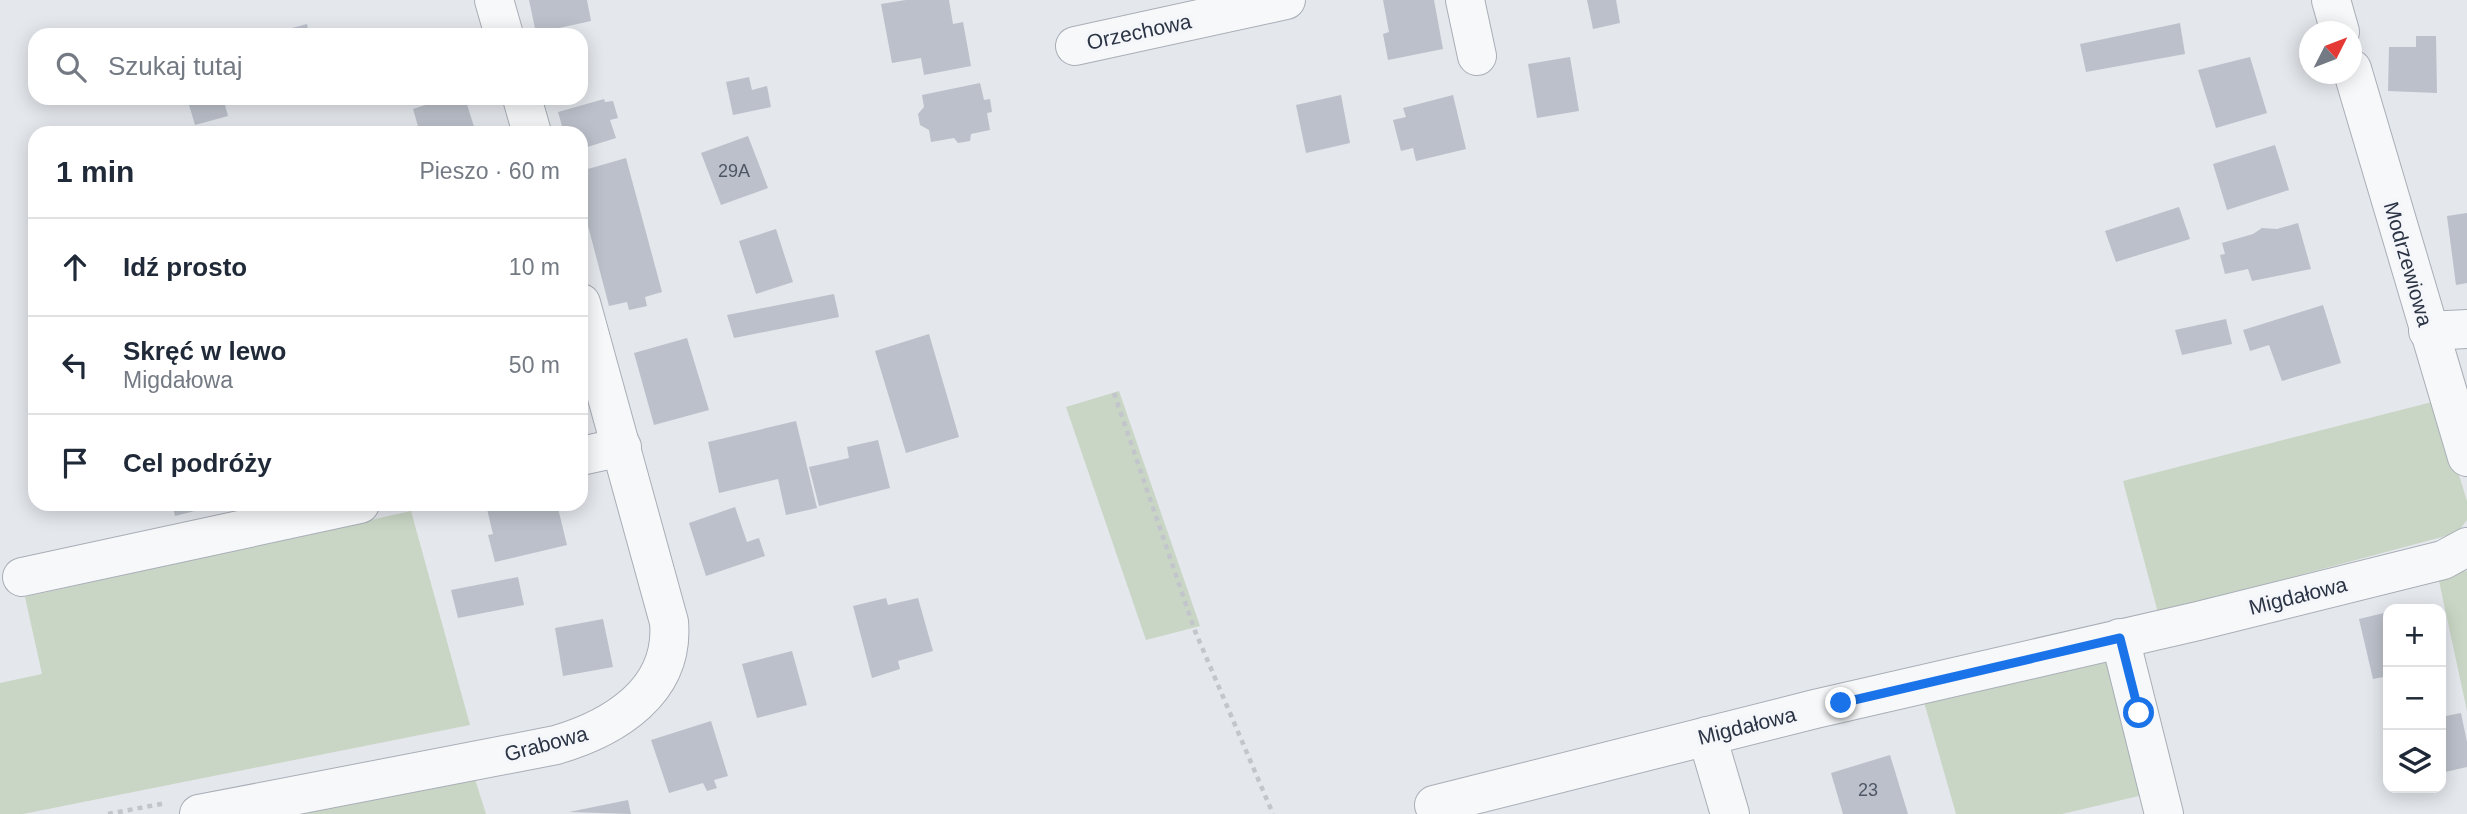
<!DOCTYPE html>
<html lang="pl">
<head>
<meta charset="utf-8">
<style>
  :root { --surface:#fff; --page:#f2f2f3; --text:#1f2937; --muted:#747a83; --line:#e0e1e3 }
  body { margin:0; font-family:Arial,sans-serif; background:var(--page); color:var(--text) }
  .controls { position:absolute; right:21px; bottom:21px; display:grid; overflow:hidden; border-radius:14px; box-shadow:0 4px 18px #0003 }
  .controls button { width:63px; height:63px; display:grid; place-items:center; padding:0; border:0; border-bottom:2px solid var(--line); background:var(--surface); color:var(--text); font:35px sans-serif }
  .compass { position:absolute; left:2299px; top:21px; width:63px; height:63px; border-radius:50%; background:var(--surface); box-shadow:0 4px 18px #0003; rotate:48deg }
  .stop { position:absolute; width:21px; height:21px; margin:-16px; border:5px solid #1a73e8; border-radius:50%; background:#fff }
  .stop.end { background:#1a73e8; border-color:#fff; box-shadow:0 2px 7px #0008 }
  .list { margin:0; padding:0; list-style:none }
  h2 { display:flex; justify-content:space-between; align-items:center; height:91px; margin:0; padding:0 28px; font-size:30px }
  h2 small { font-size:23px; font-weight:400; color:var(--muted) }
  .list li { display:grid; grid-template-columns:46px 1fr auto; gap:21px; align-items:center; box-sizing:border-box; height:98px; padding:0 28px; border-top:2px solid var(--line) }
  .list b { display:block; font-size:26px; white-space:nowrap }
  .list p { margin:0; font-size:23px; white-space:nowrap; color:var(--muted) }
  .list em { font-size:23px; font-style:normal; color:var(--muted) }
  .icon { flex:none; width:38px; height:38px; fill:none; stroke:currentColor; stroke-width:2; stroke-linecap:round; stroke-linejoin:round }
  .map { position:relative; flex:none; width:2467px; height:814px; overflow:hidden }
  .search { position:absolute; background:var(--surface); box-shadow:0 4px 18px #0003; left:28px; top:28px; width:560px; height:77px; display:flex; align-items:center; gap:18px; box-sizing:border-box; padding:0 24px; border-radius:21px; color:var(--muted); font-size:26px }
  .panel { position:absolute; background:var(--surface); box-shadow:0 4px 18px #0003; left:28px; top:126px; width:560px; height:385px; border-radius:21px }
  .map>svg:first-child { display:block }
</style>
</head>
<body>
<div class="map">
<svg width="2467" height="814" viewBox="0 0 2467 814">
  <rect width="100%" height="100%" fill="#e4e7ec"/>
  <g fill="#c9d6c5">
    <polygon points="1119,391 1200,626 1146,640 1066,407"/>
    <polygon points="2436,401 2467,501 2467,520 2457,533 2158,613 2123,481"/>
    <polygon points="411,511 470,725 23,814 0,814 0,683 42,674 25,597"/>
    <polygon points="2467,571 2467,711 2439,581 2447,573"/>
    <polygon points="2107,656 2143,795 2062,814 1956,814 1924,702"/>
    <polygon points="475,779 486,814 291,814"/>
  </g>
  <g fill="#bbc0ca">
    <polygon points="529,0 587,0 591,21 536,33"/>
    <polygon points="906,0 949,0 953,24 963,22 971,66 924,75 921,58 892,63 881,4"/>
    <polygon points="1383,0 1434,0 1443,49 1388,60 1383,34 1389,32"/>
    <polygon points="1587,0 1616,0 1620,23 1593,29"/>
    <polygon points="2180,23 2185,54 2086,72 2080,44"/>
    <polygon points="307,24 309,35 270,35 270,34"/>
    <polygon points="2416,36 2436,36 2437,93 2388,91 2389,47 2416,47"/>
    <polygon points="1570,57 1579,111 1537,118 1528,64"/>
    <polygon points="2250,57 2267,113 2216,128 2198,70"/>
    <polygon points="749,77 752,90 767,86 771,107 733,115 726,82"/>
    <polygon points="980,83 984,100 990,99 992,112 987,113 990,130 971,134 970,141 958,143 954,138 931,142 929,130 920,125 918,114 924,107 922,95"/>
    <polygon points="1341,95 1350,143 1306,153 1296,105"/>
    <polygon points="1453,95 1466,149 1416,161 1413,148 1401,151 1393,120 1406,117 1403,108"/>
    <polygon points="187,98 223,98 228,116 195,125"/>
    <polygon points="447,98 465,98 476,133 420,133 413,109"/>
    <polygon points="604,99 605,102 613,101 618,118 610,120 616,138 581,149 581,133 564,133 558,112"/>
    <polygon points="748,136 768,188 721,205 701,153"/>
    <polygon points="2275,145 2289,190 2227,210 2213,164"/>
    <polygon points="626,158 662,292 645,297 647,306 629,310 627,302 609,306 581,199 581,171"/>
    <polygon points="2179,207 2190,239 2116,262 2105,231"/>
    <polygon points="2467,213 2467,283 2456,285 2447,216"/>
    <polygon points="2298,223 2311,269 2252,281 2248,269 2225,274 2220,255 2225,254 2222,243 2253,234 2262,228 2277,229"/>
    <polygon points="776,229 793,282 756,294 739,241"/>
    <polygon points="834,294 839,317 734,338 727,315"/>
    <polygon points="2323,305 2341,363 2282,381 2269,345 2250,351 2243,330"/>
    <polygon points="2226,319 2232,344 2182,355 2175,330"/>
    <polygon points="929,334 959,437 906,453 875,351"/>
    <polygon points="687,338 709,410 654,425 634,353"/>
    <polygon points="796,421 817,508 786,515 778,479 719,493 708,442"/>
    <polygon points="878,440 890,488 819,506 809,467 849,458 847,447"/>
    <polygon points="172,504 197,504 199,510 175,516"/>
    <polygon points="508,504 557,504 567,545 495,562 488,535 493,534 487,509"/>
    <polygon points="735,507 747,542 759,538 765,556 706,576 689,523"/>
    <polygon points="518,577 524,605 458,618 451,590"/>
    <polygon points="886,598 888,605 918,598 933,651 898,661 900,669 872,678 853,606"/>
    <polygon points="2388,612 2388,676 2373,679 2359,619"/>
    <polygon points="603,619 613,667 563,676 555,628"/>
    <polygon points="792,651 807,705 757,718 742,664"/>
    <polygon points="2461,713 2467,742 2467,767 2445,772 2441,751 2441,717"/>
    <polygon points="711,721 728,776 714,780 717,788 707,791 703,783 669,793 651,740"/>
    <polygon points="1890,755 1908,814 1843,814 1831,773"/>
    <polygon points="628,800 631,814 569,812"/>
  </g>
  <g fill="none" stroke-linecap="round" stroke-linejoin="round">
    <g stroke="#a9aeb7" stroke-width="40">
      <g id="minor">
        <polyline points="494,0 504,35"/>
        <polyline points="1465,0 1477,56"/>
        <polyline points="2331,0 2340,32"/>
        <polyline points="1075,46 1286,0"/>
        <polyline points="2352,69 2467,457"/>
        <polyline points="522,98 532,133"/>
        <polyline points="2428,331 2467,329"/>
        <polyline points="581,456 622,447"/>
        <polyline points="22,577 360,504"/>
        <polyline points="2120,638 2164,814"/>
        <polyline points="1707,736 1730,814"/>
        <polyline points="1434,805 1815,709 2198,621 2443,560 2467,547"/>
        <path d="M199 814 556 745C614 728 675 691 669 622L581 303"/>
      </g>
    </g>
    <g stroke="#c2c5cb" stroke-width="4.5" stroke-dasharray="5 5" stroke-linecap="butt">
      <polyline points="1114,393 1195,631 1273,814"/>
      <polyline points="108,814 166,803"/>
    </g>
    <use href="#minor" stroke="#f7f8fa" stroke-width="38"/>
  </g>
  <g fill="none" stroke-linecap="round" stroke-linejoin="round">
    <polyline stroke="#1a73e8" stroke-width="9" points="1841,703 2120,638 2139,713"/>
  </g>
  <g text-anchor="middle" stroke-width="7" stroke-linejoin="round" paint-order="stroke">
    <g font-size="18" fill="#4f5766">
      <text x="734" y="177">29A</text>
      <text x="1868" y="796">23</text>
    </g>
    <g font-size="21" fill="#2b3445" stroke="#f4f6f9">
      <text transform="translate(1139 32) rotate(-12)" y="7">Orzechowa</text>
      <text transform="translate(2408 264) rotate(74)" y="7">Modrzewiowa</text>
      <text transform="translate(2298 596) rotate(-14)" y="7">Migdałowa</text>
      <text transform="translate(1747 726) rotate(-14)" y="7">Migdałowa</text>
      <text transform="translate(546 744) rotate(-15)" y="7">Grabowa</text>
    </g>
  </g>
</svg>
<div class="controls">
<button>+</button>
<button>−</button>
<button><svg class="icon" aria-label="layers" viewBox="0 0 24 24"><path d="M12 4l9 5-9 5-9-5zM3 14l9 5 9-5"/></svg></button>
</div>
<svg class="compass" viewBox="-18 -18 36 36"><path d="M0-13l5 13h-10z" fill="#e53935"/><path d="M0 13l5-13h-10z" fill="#747a83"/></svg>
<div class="stop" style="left:2139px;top:713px"></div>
<div class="stop end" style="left:1841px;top:703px"></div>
<div class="search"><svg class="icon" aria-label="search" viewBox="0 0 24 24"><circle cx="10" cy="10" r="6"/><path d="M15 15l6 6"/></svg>Szukaj tutaj</div>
<section class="panel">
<h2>1 min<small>Pieszo · 60 m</small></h2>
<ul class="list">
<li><svg class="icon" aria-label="ahead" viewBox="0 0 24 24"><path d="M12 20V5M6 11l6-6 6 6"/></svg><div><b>Idź prosto</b></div><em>10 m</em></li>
<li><svg class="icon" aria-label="left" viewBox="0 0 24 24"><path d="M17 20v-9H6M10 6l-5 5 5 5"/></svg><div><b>Skręć w lewo</b><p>Migdałowa</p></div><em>50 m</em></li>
<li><svg class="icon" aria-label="arrive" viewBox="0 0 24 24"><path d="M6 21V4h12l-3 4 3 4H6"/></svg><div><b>Cel podróży</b></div></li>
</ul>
</section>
</div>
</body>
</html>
